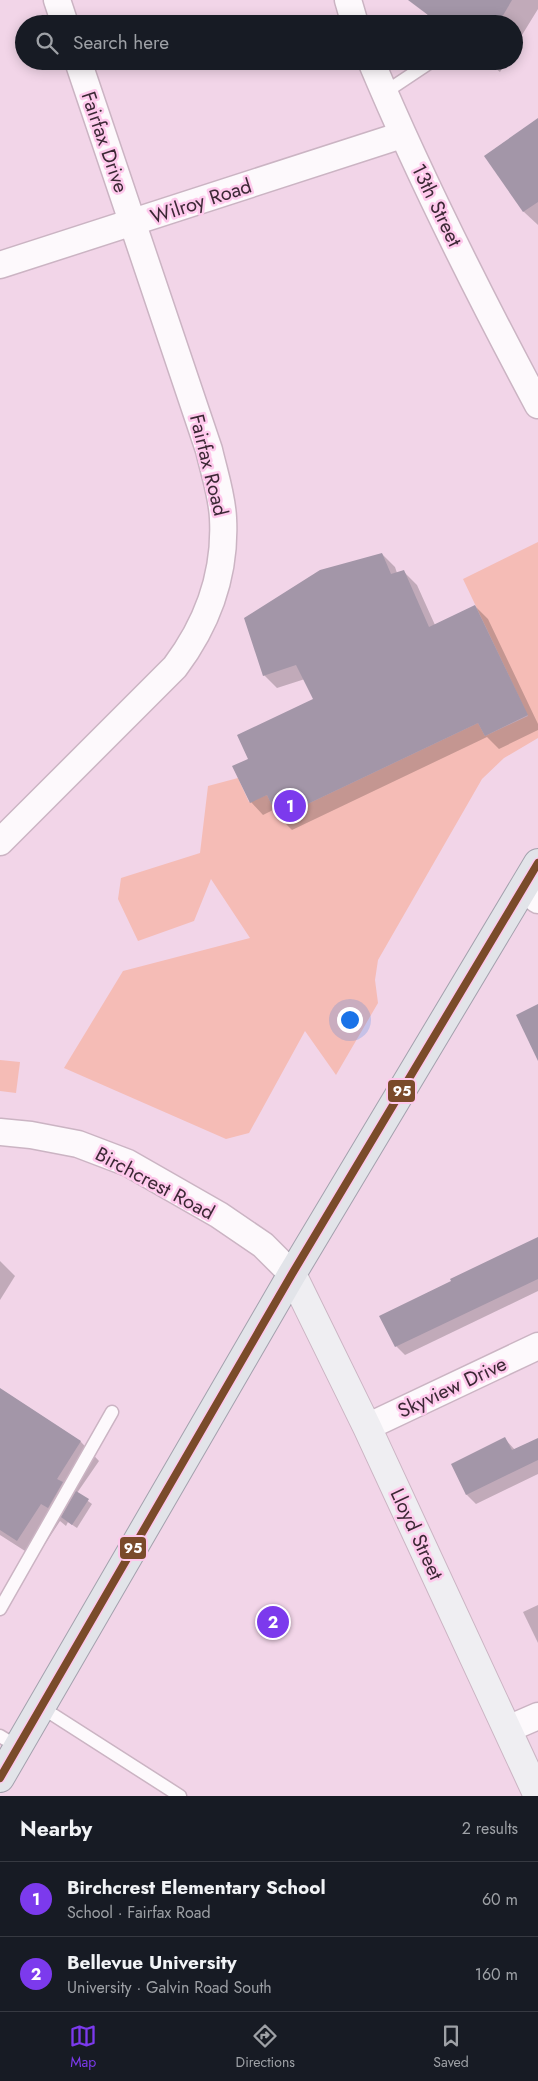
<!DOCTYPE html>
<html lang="en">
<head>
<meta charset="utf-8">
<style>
  :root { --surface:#171b24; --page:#242831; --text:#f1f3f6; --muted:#9ea1a6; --line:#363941; --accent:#7c3aed }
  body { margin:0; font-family:Jost,sans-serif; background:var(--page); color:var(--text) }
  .you { position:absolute; left:349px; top:1019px; width:18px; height:18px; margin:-12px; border:4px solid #fff; border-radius:50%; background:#1a73e8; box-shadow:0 0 0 8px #1a73e833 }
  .badge { display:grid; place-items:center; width:32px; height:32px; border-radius:50%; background:var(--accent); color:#fff; font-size:16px; font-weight:700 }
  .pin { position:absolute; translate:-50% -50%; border:2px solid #fff; box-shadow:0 1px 5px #0006 }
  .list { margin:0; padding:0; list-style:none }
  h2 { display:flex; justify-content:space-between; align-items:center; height:65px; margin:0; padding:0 20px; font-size:21px }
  h2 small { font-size:16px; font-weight:400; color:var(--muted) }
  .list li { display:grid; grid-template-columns:32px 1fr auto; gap:15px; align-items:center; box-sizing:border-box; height:75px; padding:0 20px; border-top:1px solid var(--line) }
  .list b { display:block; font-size:19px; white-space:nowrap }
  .list p { margin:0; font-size:16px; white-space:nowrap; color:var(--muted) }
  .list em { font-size:16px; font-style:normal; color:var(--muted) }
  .icon { flex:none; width:28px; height:28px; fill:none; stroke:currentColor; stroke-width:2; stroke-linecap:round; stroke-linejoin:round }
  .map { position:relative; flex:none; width:538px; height:1796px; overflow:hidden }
  .search { position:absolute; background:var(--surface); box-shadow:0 2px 12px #0003; left:15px; right:15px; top:15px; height:55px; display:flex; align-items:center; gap:12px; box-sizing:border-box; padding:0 18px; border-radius:28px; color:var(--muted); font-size:19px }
  .sheet { height:215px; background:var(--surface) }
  nav { display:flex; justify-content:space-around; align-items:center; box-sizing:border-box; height:70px; border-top:1px solid var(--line); background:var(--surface); font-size:14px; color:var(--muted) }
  nav a { display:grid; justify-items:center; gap:2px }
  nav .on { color:var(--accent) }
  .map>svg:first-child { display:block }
</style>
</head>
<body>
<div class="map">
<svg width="538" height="1796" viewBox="0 0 538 1796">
  <rect width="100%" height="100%" fill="#f2d5e8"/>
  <g fill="#f5bcb6">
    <polygon points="538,542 538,738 504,758 482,779 378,960 375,980 378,1003 336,1075 305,1031 249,1133 226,1139 64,1068 123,971 250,938 211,879 194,921 138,941 118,899 121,878 200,853 208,786 238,778 249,802 267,795 278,818 478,723 485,736 528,716 463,579"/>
    <polygon points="0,1060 20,1062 16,1093 0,1091"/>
  </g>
  <g fill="#0003">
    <polygon points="428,0 538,0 538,9 514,48 514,24 437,24 422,9"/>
    <polygon points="486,61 506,61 500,72"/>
    <polygon points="538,119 538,225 524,212 485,156"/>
    <polygon points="382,554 395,567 397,573 404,572 417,585 435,625 475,606 488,619 538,724 538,730 499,749 487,737 292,830 279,817 275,809 263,815 251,802 249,759 314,700 305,679 277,688 264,675"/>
    <polygon points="538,1238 538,1291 405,1355 396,1346"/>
    <polygon points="0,1261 15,1276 0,1300"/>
    <polygon points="2,1391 81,1442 99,1461 77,1493 92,1504 77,1528 68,1522 66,1526 60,1521 36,1558 0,1535 0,1393"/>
    <polygon points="505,1439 515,1450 538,1439 538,1474 476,1504 467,1495 453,1465"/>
    <polygon points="538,1605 538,1643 523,1612"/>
  </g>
  <g fill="#a396a8">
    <polygon points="408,0 512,0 498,24 440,24"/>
    <polygon points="538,118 538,202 523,212 484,156"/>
    <polygon points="382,553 391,574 404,570 429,627 475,605 528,715 485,736 478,723 278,818 267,795 250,803 232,766 248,759 237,735 313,699 296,665 263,676 244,618 320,570"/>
    <polygon points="538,1004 538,1061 516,1015"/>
    <polygon points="538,1237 538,1279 395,1347 379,1316 451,1281 450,1279"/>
    <polygon points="0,1388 81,1441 57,1479 63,1482 48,1508 41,1504 17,1541 0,1530"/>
    <polygon points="505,1437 512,1450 538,1438 538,1460 466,1495 451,1464"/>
    <polygon points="76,1491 89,1499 72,1525 61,1517"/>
  </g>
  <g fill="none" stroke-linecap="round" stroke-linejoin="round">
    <g stroke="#cbb4c3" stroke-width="15">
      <g id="lane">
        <polyline points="384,93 432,61"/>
        <polyline points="0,1609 112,1412"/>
        <polyline points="41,1707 180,1796"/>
        <polyline points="0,1736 18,1747"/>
      </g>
    </g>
    <g stroke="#cbb4c3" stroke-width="29">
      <g id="street">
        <polyline points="57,0 65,24"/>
        <polyline points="348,0 355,24"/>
        <path d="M371 61C420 178 478 293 538 405"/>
        <polyline points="0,265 402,135"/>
        <path d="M0 842 175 667C208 623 226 574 223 518 222 495 214 472 209 450L78 61"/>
        <polyline points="523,889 538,900"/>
        <polyline points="0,1132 31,1135 78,1144 128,1163 219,1215 263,1245 292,1274"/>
        <polyline points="367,1427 538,1346"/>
        <polyline points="508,1729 538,1716"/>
      </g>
    </g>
    <g stroke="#cbb4c3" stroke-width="30">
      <polyline id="secondary" points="292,1274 367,1427 538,1796"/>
    </g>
    <g stroke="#a3a1ad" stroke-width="30">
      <polyline id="primary" points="0,1778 292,1274 538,863"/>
    </g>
    <use href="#lane" stroke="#fdf9fc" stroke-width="12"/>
    <use href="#street" stroke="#fdf9fc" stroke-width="26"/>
    <use href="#secondary" stroke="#efeef2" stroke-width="28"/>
    <use href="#primary" stroke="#e2e4e9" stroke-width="28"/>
    <g stroke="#fec9ec" stroke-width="11">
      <polyline id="bus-1" points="0,1778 292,1274 538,863"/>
    </g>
    <use href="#bus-1" stroke="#7a4b2a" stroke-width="8"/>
  </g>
  <g text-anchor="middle" stroke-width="5" stroke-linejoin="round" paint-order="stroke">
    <g font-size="20" fill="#3c2835" stroke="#fec9ec">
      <text transform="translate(105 142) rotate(71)" y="7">Fairfax Drive</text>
      <text transform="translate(201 201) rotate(-18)" y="7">Wilroy Road</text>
      <text transform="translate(437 205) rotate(64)" y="7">13th Street</text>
      <text transform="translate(209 465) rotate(76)" y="7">Fairfax Road</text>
      <text transform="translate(155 1183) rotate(28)" y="7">Birchcrest Road</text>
      <text transform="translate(452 1387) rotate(-25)" y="7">Skyview Drive</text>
      <text transform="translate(417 1534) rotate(65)" y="7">Lloyd Street</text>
    </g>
  </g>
  <g stroke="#fec9ec" stroke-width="2">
    <rect x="387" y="1079" width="29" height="24" rx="5" fill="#7a4b2a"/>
    <rect x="119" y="1536" width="28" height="24" rx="5" fill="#7a4b2a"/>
  </g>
  <g font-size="14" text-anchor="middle" font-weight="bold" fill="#fff">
    <text x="402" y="1096">95</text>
    <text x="133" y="1553">95</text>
  </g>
</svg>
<div class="you"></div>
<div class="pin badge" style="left:290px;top:806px">1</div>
<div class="pin badge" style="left:273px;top:1622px">2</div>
<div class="search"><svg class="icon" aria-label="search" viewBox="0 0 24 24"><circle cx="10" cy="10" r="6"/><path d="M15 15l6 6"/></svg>Search here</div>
</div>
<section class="sheet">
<h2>Nearby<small>2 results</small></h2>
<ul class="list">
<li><span class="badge">1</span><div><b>Birchcrest Elementary School</b><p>School · Fairfax Road</p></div><em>60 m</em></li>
<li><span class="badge">2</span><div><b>Bellevue University</b><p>University · Galvin Road South</p></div><em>160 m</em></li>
</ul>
</section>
<nav>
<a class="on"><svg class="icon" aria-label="map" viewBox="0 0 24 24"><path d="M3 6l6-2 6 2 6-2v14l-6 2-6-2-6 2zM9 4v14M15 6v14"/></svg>Map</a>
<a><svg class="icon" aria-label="directions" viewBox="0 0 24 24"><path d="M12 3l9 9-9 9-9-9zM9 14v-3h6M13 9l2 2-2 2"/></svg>Directions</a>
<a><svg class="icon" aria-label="saved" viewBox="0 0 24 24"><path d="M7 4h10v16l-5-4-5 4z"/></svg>Saved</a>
</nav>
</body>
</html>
